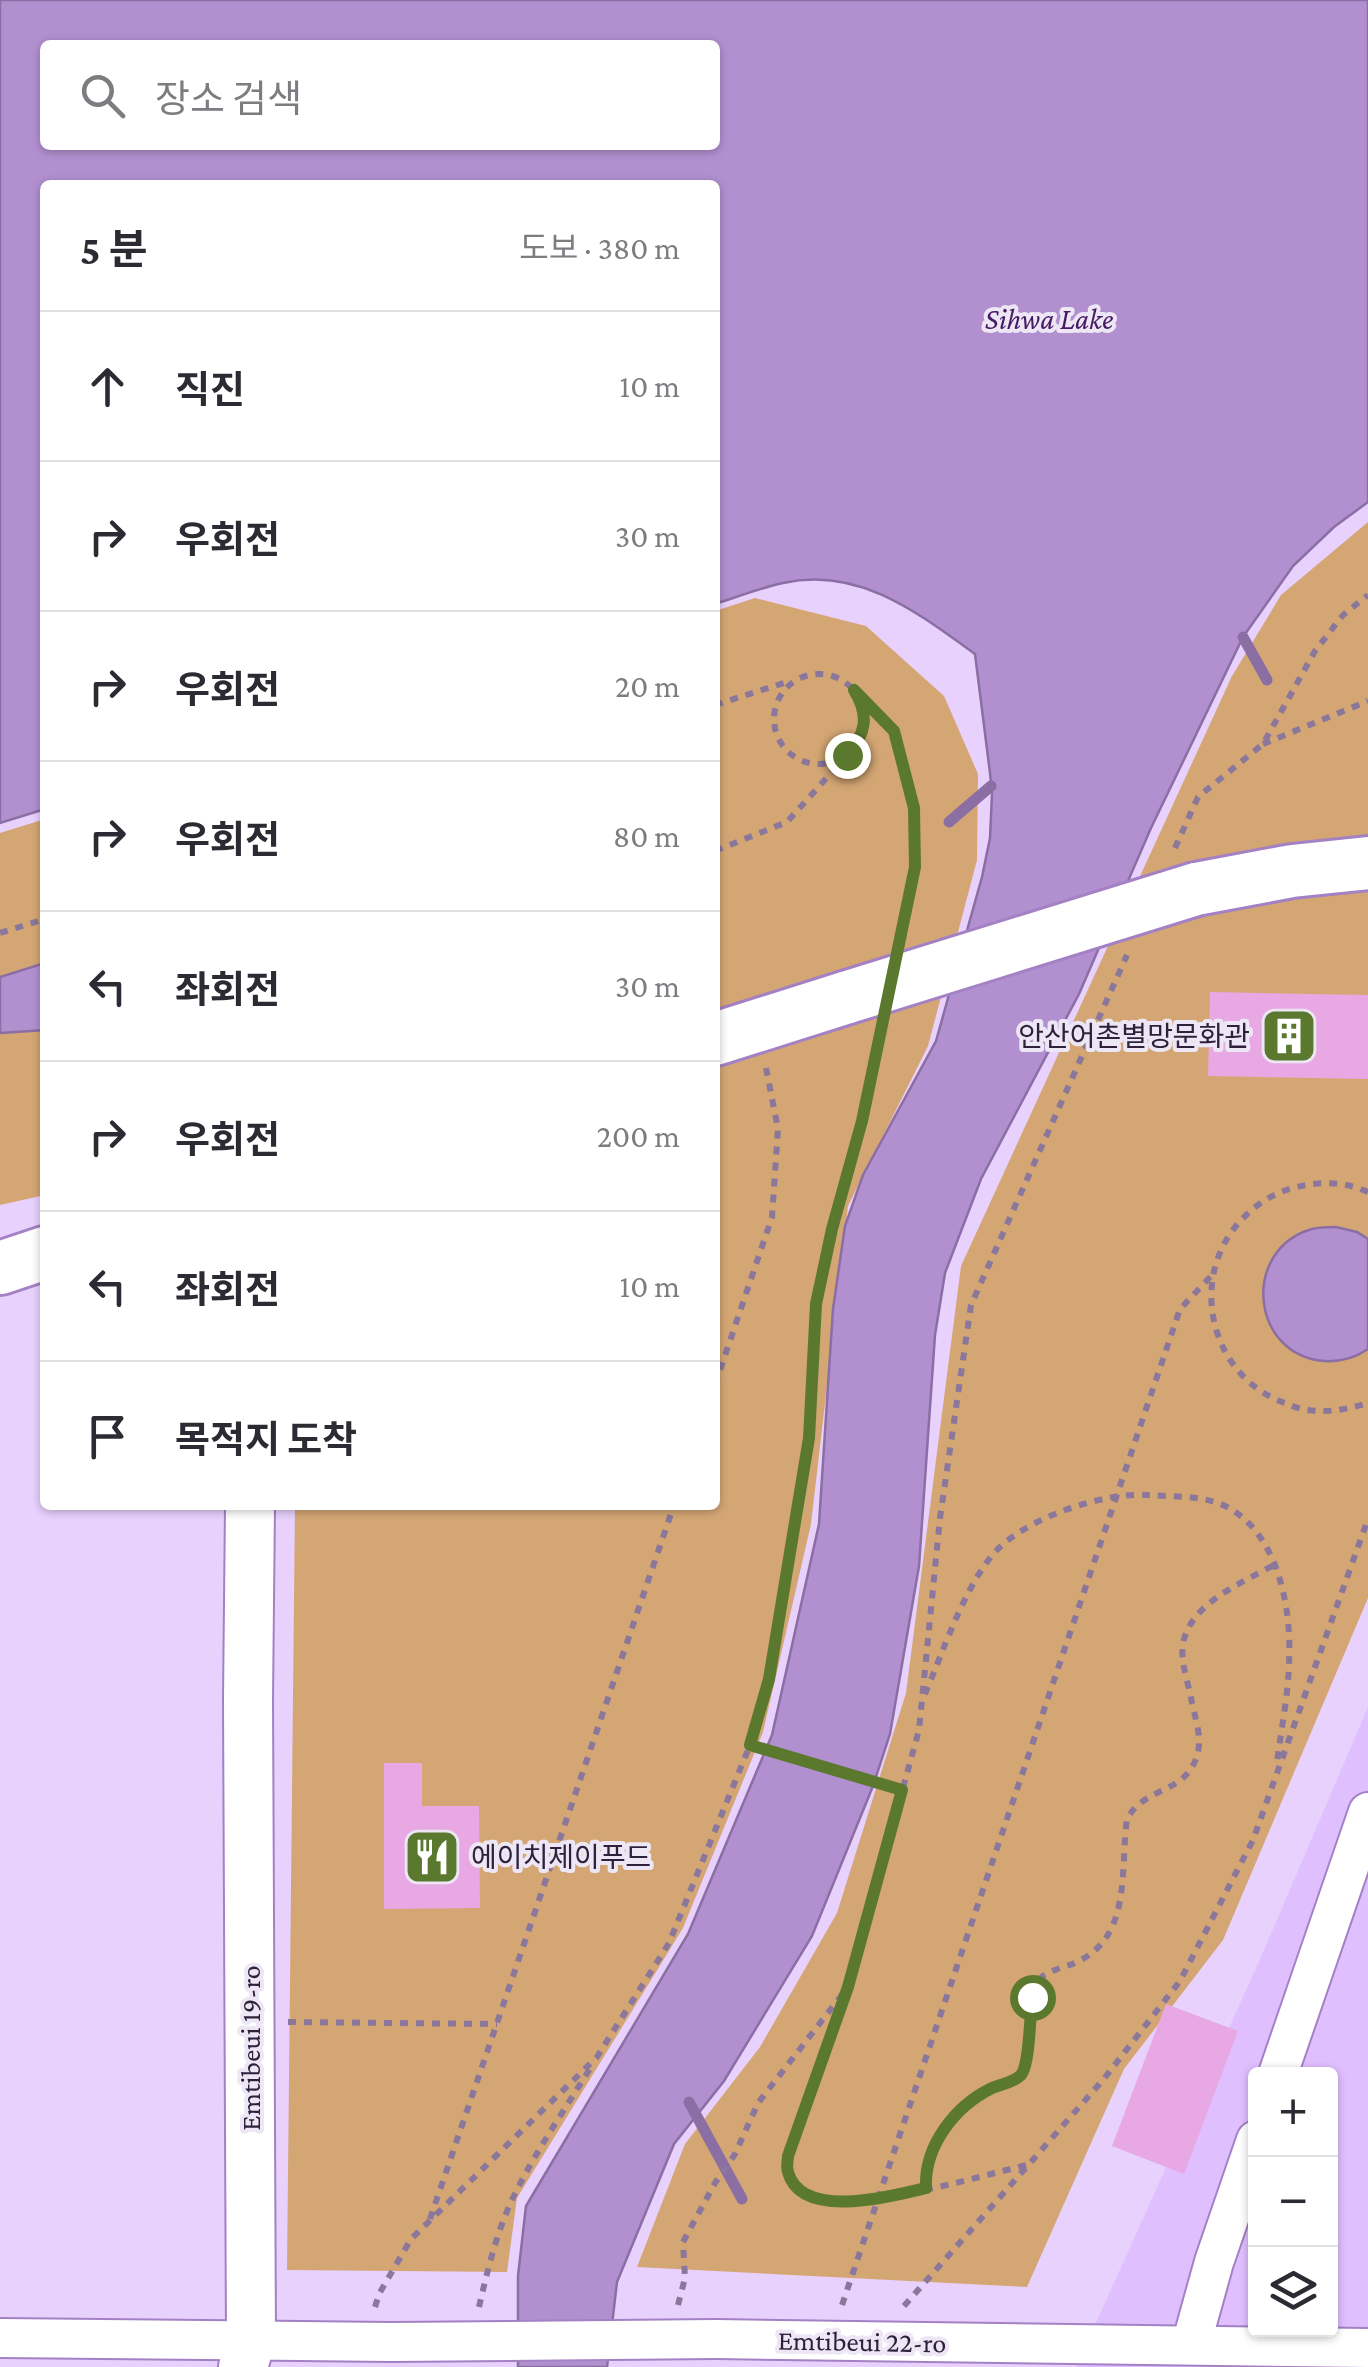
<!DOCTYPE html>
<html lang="ko">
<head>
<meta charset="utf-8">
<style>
  :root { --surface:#fff; --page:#f7f7f7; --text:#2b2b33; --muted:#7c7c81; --line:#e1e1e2 }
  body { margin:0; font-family:"Crimson Pro","Noto Sans KR",serif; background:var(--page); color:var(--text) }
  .controls { position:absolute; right:30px; bottom:30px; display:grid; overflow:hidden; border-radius:10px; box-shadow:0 2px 8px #0004 }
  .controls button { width:90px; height:90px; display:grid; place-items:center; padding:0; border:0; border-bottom:2px solid var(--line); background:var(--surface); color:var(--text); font:50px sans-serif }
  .stop { position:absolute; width:30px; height:30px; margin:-22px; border:8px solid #5b792e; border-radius:50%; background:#fff }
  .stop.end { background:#5b792e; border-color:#fff; box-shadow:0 2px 10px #0008 }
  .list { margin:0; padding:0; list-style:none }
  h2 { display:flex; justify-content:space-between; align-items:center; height:130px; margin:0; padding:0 40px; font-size:42px }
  h2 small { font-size:32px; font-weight:400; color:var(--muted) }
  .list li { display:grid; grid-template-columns:65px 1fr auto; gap:30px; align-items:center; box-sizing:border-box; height:150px; padding:0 40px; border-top:2px solid var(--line) }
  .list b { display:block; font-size:38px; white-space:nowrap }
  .list em { font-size:32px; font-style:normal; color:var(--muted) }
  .icon { flex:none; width:55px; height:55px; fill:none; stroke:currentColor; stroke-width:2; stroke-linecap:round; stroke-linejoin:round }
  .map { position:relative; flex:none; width:1368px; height:2367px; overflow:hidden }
  .search { position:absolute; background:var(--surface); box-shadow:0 2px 8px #0004; left:40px; top:40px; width:680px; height:110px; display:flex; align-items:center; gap:25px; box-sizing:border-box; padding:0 35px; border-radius:10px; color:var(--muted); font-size:38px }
  .panel { position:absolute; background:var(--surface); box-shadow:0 2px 8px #0004; left:40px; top:180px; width:680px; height:1330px; border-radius:10px }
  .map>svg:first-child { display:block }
</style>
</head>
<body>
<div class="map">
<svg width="1368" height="2367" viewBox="0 0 1368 2367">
  <rect width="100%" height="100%" fill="#e8d1fd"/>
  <path fill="#e0bfff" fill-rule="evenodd" d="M1368 1707V2367H1076L1261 1957ZM1256 2074H1330V2330H1256Z"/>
  <g fill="#d4a674">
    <polygon points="1368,522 1368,1598 1223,1940 1124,2069 1027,2287 637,2267 685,2144 760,2047 837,1913 906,1693 961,1266 1232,676 1281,595"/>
    <polygon points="755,598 866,626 944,696 978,774 977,860 928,1046 848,1206 811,1524 763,1732 683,1928 517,2198 507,2272 287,2270 295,1505 715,1505 715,611"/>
    <polygon points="45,819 45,1195 0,1205 0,833"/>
  </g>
  <g fill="#b290d0" stroke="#8b6ea4" stroke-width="2.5" fill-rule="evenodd">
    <path d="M0 0H1368V502L1334 527 1293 566 1243 637 1151 828 1079 994 981 1179 945 1273 935 1335 919 1566 890 1734 873 1786 812 1936 724 2081 674 2144 617 2282 607 2367H518V2276L526 2206 688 1934 772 1735 819 1524 833 1309 845 1226 863 1175 936 1041 982 877 990 838 992 794 990 773 975 654C918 613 859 566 783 583 760 588 737 597 715 604V185H45V809L0 823ZM45 45H715V145H45Z"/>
    <polygon points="45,963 45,1030 0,1033 0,977"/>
    <path d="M1336 1227 1357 1232 1368 1239V1349C1355 1358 1340 1362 1324 1361 1250 1355 1241 1249 1312 1229 1320 1227 1328 1227 1336 1227Z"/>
  </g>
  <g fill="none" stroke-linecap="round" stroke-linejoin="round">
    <g stroke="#8b6ea4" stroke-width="11">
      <polyline points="1243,637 1267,680"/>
      <polyline points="949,822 991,786"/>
      <polyline points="689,2102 742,2199"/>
    </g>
  </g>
  <g fill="#e7a8e4">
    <polygon points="1210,992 1368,995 1368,1079 1208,1076"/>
    <polygon points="384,1763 422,1763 422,1806 479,1806 480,1908 384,1909"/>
    <polygon points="1166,2004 1238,2031 1184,2174 1112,2146"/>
  </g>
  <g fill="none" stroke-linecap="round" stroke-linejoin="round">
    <g stroke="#a480c4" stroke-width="42">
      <g id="minor">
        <polyline points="1278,2074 1368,1812"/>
        <polyline points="0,2338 391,2342"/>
        <polyline points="716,2339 1368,2348"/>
        <polyline points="1191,2345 1214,2262 1256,2140"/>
      </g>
    </g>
    <g stroke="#a480c4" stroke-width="52">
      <polyline id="tertiary" points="243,2367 251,2340 248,1700 250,1505"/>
    </g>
    <g stroke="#a480c4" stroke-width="58">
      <g id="secondary">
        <polyline points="1196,889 1292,871 1368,863"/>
        <polyline points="715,1039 848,997"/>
        <polyline points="0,1268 45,1253"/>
      </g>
    </g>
    <g stroke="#8a779b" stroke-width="6" stroke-dasharray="8 8" stroke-linecap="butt">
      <circle cx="819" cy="719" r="45"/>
      <polyline points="854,690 894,731 913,808 915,867 900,937"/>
      <polyline points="715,705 790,681"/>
      <polyline points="1263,744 1368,701"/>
      <polyline points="1175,848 1198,797 1263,744 1315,651 1343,615 1368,595"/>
      <polyline points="715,851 787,822 841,762"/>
      <polyline points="0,933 45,919"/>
      <path d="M1368 1192C1344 1181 1318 1181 1293 1188 1270 1194 1251 1208 1236 1226 1188 1285 1213 1378 1285 1403 1292 1406 1300 1409 1307 1410 1329 1413 1348 1409 1368 1403"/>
      <polyline points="715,1385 772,1217 778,1129 766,1068"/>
      <path d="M925 1694C943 1652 968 1576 1001 1546 1034 1516 1104 1492 1148 1495 1172 1497 1200 1495 1223 1505 1279 1531 1292 1610 1289 1664 1288 1697 1281 1730 1277 1762"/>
      <polyline points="750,1745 902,1790"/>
      <path d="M845 1995 788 2156C788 2169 789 2181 800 2190 836 2221 982 2175 1027 2165"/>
      <polyline points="288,2022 497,2024"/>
      <path d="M926 2188C924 2146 952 2110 988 2090 1004 2082 1018 2082 1026 2063L1034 1985C1045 1969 1064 1969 1081 1960 1132 1933 1120 1867 1127 1819 1145 1785 1188 1795 1198 1752 1202 1735 1194 1715 1191 1698 1188 1682 1180 1661 1183 1644 1190 1603 1242 1583 1274 1565"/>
      <polyline points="430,2219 674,1505"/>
      <polyline points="678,2305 685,2278 683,2242 715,2183 735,2154 758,2103 848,1987 919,1730 940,1518 971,1305 1127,955"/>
      <polyline points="842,2305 1180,1309 1212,1275"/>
      <polyline points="904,2306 1103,2080 1180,1981 1253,1840 1368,1519"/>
      <polyline points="375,2307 379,2294 411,2239 597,2057 669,1943 750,1745 769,1679 809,1438 816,1304 832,1229 862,1121 880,1033"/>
      <path d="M479 2307C487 2272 496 2235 511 2202 533 2155 564 2111 591 2067"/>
    </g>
    <use href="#minor" stroke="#fff" stroke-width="38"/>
    <use href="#tertiary" stroke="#fff" stroke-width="48"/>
    <use href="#secondary" stroke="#fff" stroke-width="52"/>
    <g stroke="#a480c4" stroke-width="42" stroke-linecap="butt">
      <polyline id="minor-bridge" points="391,2342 716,2339"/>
    </g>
    <g stroke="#a480c4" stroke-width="58" stroke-linecap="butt">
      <polyline id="secondary-bridge" points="848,997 1196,889"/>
    </g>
    <use href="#minor-bridge" stroke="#fff" stroke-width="38"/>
    <use href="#secondary-bridge" stroke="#fff" stroke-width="52"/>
  </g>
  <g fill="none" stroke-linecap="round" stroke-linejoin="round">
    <path stroke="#5b792e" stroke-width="12" d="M847 755C867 734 869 714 854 690L894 731 914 808 915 867 862 1121 832 1229 816 1304 809 1438 769 1679 750 1745 902 1790 848 1987 788 2156C788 2161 786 2166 788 2172 801 2221 893 2196 926 2188 924 2146 955 2106 992 2088 1001 2084 1013 2083 1021 2075 1030 2064 1030 2013 1032 1997"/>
  </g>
  <defs>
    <g id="building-square" transform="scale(2.875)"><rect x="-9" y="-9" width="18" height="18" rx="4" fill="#5b792e" stroke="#ede6f4"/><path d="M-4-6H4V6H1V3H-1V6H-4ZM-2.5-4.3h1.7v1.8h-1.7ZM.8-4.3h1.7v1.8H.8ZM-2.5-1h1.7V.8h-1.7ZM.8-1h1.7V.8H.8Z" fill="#fff"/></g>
    <g id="restaurant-square" transform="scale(2.875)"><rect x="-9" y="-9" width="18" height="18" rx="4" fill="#5b792e" stroke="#ede6f4"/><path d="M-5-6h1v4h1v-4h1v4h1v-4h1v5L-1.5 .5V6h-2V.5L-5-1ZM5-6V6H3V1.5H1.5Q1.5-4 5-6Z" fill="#fff"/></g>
  </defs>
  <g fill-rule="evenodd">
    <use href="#building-square" x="1289" y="1036"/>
    <use href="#restaurant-square" x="432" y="1857"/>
  </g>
  <g text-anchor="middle" stroke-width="8" stroke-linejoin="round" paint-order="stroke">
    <g font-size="28" fill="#2f203c" stroke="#ede6f4" text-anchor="end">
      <text x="1250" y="1046">안산어촌별망문화관</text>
      <text x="471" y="1867" text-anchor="start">에이치제이푸드</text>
    </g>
    <g font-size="28" fill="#2f203c" stroke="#ede6f4">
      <text transform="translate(250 2048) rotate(-90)" y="10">Emtibeui 19-ro</text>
      <text transform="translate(862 2341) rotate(1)" y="10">Emtibeui 22-ro</text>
    </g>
    <g font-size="30" font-style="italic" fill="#471a66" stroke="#ede6f4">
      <text x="1049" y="329">Sihwa Lake</text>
    </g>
  </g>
</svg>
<div class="controls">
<button>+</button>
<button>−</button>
<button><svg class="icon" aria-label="layers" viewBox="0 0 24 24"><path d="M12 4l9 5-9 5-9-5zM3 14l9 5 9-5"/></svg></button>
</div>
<div class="stop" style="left:1032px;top:1997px"></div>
<div class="stop end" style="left:847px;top:755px"></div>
<div class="search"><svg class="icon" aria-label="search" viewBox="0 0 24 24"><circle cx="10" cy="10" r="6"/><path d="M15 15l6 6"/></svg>장소 검색</div>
<section class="panel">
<h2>5 분<small>도보 · 380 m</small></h2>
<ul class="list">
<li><svg class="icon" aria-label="ahead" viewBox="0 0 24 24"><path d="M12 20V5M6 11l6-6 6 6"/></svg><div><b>직진</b></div><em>10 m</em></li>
<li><svg class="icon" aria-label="right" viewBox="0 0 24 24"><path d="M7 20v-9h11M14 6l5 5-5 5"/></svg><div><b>우회전</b></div><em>30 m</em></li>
<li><svg class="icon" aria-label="right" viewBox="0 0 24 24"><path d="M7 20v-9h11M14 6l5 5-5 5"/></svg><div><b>우회전</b></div><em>20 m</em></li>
<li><svg class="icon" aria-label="right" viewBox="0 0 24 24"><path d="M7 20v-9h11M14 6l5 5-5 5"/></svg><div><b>우회전</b></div><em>80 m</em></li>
<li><svg class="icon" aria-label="left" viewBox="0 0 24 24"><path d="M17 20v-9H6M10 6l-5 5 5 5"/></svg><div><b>좌회전</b></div><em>30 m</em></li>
<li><svg class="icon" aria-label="right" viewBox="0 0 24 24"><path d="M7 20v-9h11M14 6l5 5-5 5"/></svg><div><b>우회전</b></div><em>200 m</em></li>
<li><svg class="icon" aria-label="left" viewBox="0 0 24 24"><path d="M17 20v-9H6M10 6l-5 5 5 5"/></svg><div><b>좌회전</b></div><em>10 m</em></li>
<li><svg class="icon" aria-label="arrive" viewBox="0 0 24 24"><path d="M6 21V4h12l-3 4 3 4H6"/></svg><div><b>목적지 도착</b></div></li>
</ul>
</section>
</div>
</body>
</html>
